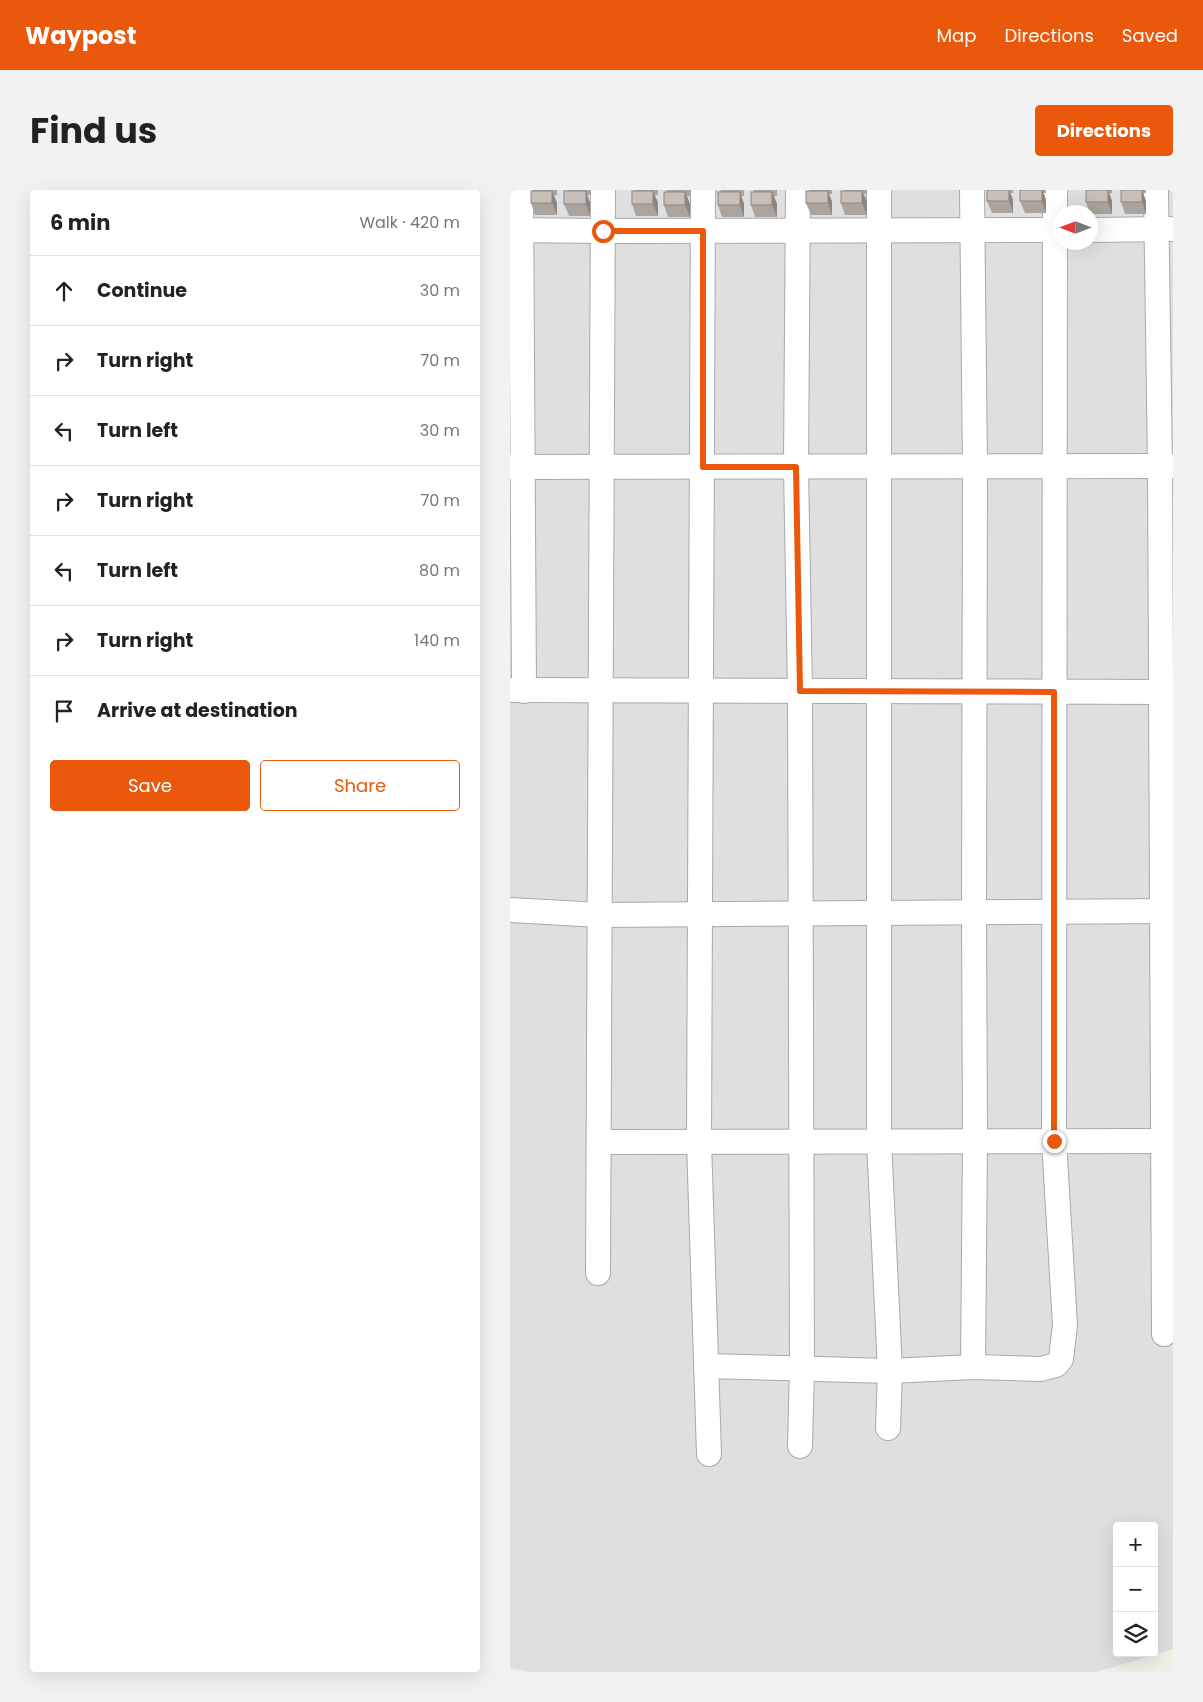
<!DOCTYPE html>
<html lang="en">
<head>
<meta charset="utf-8">
<style>
  :root { --surface:#fff; --page:#f2f2f2; --text:#222; --muted:#767676; --line:#e0e0e0; --accent:#ea580c }
  body { margin:0; font-family:Poppins,sans-serif; background:var(--page); color:var(--text) }
  .controls { position:absolute; right:15px; bottom:15px; display:grid; overflow:hidden; border-radius:5px; box-shadow:0 5px 20px #0002 }
  .controls button { width:45px; height:45px; display:grid; place-items:center; padding:0; border:0; border-bottom:1px solid var(--line); background:var(--surface); color:var(--text); font:25px sans-serif }
  .compass { position:absolute; left:543px; top:15px; width:45px; height:45px; border-radius:50%; background:var(--surface); box-shadow:0 5px 20px #0002; rotate:270deg }
  .stop { position:absolute; width:15px; height:15px; margin:-11px; border:4px solid #ea580c; border-radius:50%; background:#fff }
  .stop.end { background:#ea580c; border-color:#fff; box-shadow:0 1px 5px #0008 }
  .list { margin:0; padding:0; list-style:none }
  h2 { display:flex; justify-content:space-between; align-items:center; height:65px; margin:0; padding:0 20px; font-size:21px }
  h2 small { font-size:16px; font-weight:400; color:var(--muted) }
  .list li { display:grid; grid-template-columns:32px 1fr auto; gap:15px; align-items:center; box-sizing:border-box; height:70px; padding:0 20px; border-top:1px solid var(--line) }
  .list b { display:block; font-size:19px; white-space:nowrap }
  .list em { font-size:16px; font-style:normal; color:var(--muted) }
  .actions { display:flex; gap:10px; padding:15px 20px }
  .actions a { flex:1; padding:11px 0; border:1px solid var(--accent); border-radius:5px; text-align:center; font-size:18px; color:var(--accent) }
  .actions .main { background:var(--accent); color:#fff }
  .icon { flex:none; width:28px; height:28px; fill:none; stroke:currentColor; stroke-width:2; stroke-linecap:round; stroke-linejoin:round }
  .map { position:relative; flex:none; width:663px; height:1482px; overflow:hidden; border-radius:5px }
  header { display:flex; align-items:center; gap:30px; box-sizing:border-box; height:70px; padding:0 25px; background:var(--accent); color:#fff }
  header strong { font-size:24px }
  nav { display:flex; gap:28px; margin-inline-start:auto; font-size:18px }
  .intro { display:flex; align-items:center; justify-content:space-between; box-sizing:border-box; height:120px; padding:0 30px }
  h1 { margin:0; font-size:35px }
  .button { padding:12px 22px; border-radius:5px; background:var(--accent); color:#fff; font-size:18px; font-weight:700 }
  main { display:flex; gap:30px; padding:0 30px }
  aside { flex:1; background:var(--surface); border-radius:5px; box-shadow:0 5px 20px #0002 }
  .map>svg:first-child { display:block }
</style>
</head>
<body>
<header>
<strong>Waypost</strong>
<nav><a>Map</a><a>Directions</a><a>Saved</a></nav>
</header>
<div class="intro"><h1>Find us</h1><a class="button">Directions</a></div>
<main>
<aside>
<h2>6 min<small>Walk · 420 m</small></h2>
<ul class="list">
<li><svg class="icon" aria-label="ahead" viewBox="0 0 24 24"><path d="M12 20V5M6 11l6-6 6 6"/></svg><div><b>Continue</b></div><em>30 m</em></li>
<li><svg class="icon" aria-label="right" viewBox="0 0 24 24"><path d="M7 20v-9h11M14 6l5 5-5 5"/></svg><div><b>Turn right</b></div><em>70 m</em></li>
<li><svg class="icon" aria-label="left" viewBox="0 0 24 24"><path d="M17 20v-9H6M10 6l-5 5 5 5"/></svg><div><b>Turn left</b></div><em>30 m</em></li>
<li><svg class="icon" aria-label="right" viewBox="0 0 24 24"><path d="M7 20v-9h11M14 6l5 5-5 5"/></svg><div><b>Turn right</b></div><em>70 m</em></li>
<li><svg class="icon" aria-label="left" viewBox="0 0 24 24"><path d="M17 20v-9H6M10 6l-5 5 5 5"/></svg><div><b>Turn left</b></div><em>80 m</em></li>
<li><svg class="icon" aria-label="right" viewBox="0 0 24 24"><path d="M7 20v-9h11M14 6l5 5-5 5"/></svg><div><b>Turn right</b></div><em>140 m</em></li>
<li><svg class="icon" aria-label="arrive" viewBox="0 0 24 24"><path d="M6 21V4h12l-3 4 3 4H6"/></svg><div><b>Arrive at destination</b></div></li>
</ul>
<div class="actions"><a class="main">Save</a><a>Share</a></div>
</aside>
<div class="map">
<svg width="663" height="1482" viewBox="0 0 663 1482">
  <rect width="100%" height="100%" fill="#f2efe9"/>
  <path fill="#e0dfdf" fill-rule="evenodd" d="M0 0H663V1459L587 1482H19L0 1478ZM550 22H580V52H550ZM607 1336H644V1463H607Z"/>
  <g fill="none" stroke-linecap="round" stroke-linejoin="round">
    <g stroke="#a9a9a9" stroke-width="26">
      <g id="minor">
        <polyline points="11,0 14,501"/>
        <polyline points="193,0 189,952 199,1264"/>
        <polyline points="288,0 286,277 290,501 292,1179 290,1256"/>
        <polyline points="369,0 369,951 380,1181 378,1238"/>
        <polyline points="462,0 465,277 464,723 465,951 463,1177"/>
        <polyline points="646,0 650,277 654,1144"/>
        <polyline points="0,40 93,41 550,40"/>
        <polyline points="580,40 663,39"/>
        <polyline points="0,277 663,276"/>
        <polyline points="0,500 663,502"/>
        <polyline points="0,720 90,725 663,721"/>
        <polyline points="89,952 663,951"/>
        <polyline points="88,1083 93,0"/>
        <polyline points="196,1176 380,1181 463,1177 531,1179 546,1175 551,1169 555,1135 544,951 545,0"/>
      </g>
    </g>
    <use href="#minor" stroke="#fff" stroke-width="24"/>
  </g>
  <g fill="#aba49e">
    <polygon points="24,0 47,0 47,5 44,5 47,13 47,25 25,25 21,13"/>
    <polygon points="57,0 80,0 80,5 77,5 80,13 80,26 59,26 54,14 58,1"/>
    <polygon points="125,0 148,0 148,5 145,5 148,13 148,26 126,26 122,14 125,1"/>
    <polygon points="156,0 180,0 180,6 177,6 180,14 180,27 158,27 154,15 157,2"/>
    <polygon points="210,0 234,0 234,6 231,6 234,14 234,27 212,27 208,15 211,2"/>
    <polygon points="243,0 267,0 267,6 264,6 267,14 267,27 245,27 241,15 244,2"/>
    <polygon points="299,0 322,0 322,4 319,4 322,12 322,25 301,25 296,13"/>
    <polygon points="334,0 357,0 357,4 354,4 357,12 357,25 335,25 331,13"/>
    <polygon points="477,0 503,0 503,3 500,3 503,10 503,23 482,23 477,11"/>
    <polygon points="510,0 536,0 536,3 534,3 536,10 536,23 515,23 510,11"/>
    <polygon points="576,0 602,0 602,3 599,3 602,11 602,24 580,24 576,12"/>
    <polygon points="611,0 636,0 636,3 633,3 636,11 636,24 615,24 611,12"/>
  </g>
  <g fill="#8b8681">
    <polygon points="499,0 503,10 503,23 499,11"/>
    <polygon points="532,0 536,10 536,23 532,11"/>
    <polygon points="598,0 602,11 602,24 598,12"/>
    <polygon points="632,0 636,11 636,24 632,12"/>
    <polygon points="42,1 47,13 47,25 42,13"/>
    <polygon points="76,1 80,13 80,26 76,14"/>
    <polygon points="143,1 148,13 148,26 143,14"/>
    <polygon points="318,1 322,12 322,25 318,13"/>
    <polygon points="352,1 357,12 357,25 352,13"/>
    <polygon points="175,2 180,14 180,27 175,15"/>
    <polygon points="230,2 234,14 234,27 230,15"/>
    <polygon points="262,2 267,14 267,27 262,15"/>
  </g>
  <g fill="#c7bfb8" stroke="#8b8681">
    <rect x="477" y="0" width="22" height="11"/>
    <rect x="510" y="0" width="22" height="11"/>
    <rect x="576" y="0" width="22" height="12"/>
    <rect x="611" y="0" width="21" height="12"/>
    <rect x="21" y="1" width="21" height="12"/>
    <rect x="54" y="1" width="22" height="13"/>
    <rect x="122" y="1" width="21" height="13"/>
    <rect x="296" y="1" width="22" height="12"/>
    <rect x="331" y="1" width="21" height="12"/>
    <rect x="154" y="2" width="21" height="13"/>
    <rect x="208" y="2" width="22" height="13"/>
    <rect x="241" y="2" width="21" height="13"/>
  </g>
  <g fill="none" stroke-linecap="round" stroke-linejoin="round">
    <polyline stroke="#ea580c" stroke-width="6" points="93,41 193,41 193,277 286,277 290,501 544,502 544,951"/>
  </g>
</svg>
<div class="controls">
<button>+</button>
<button>−</button>
<button><svg class="icon" aria-label="layers" viewBox="0 0 24 24"><path d="M12 4l9 5-9 5-9-5zM3 14l9 5 9-5"/></svg></button>
</div>
<svg class="compass" viewBox="-18 -18 36 36"><path d="M0-13l5 13h-10z" fill="#e53935"/><path d="M0 13l5-13h-10z" fill="#767676"/></svg>
<div class="stop" style="left:93px;top:41px"></div>
<div class="stop end" style="left:544px;top:951px"></div>
</div>
</main>
</body>
</html>
